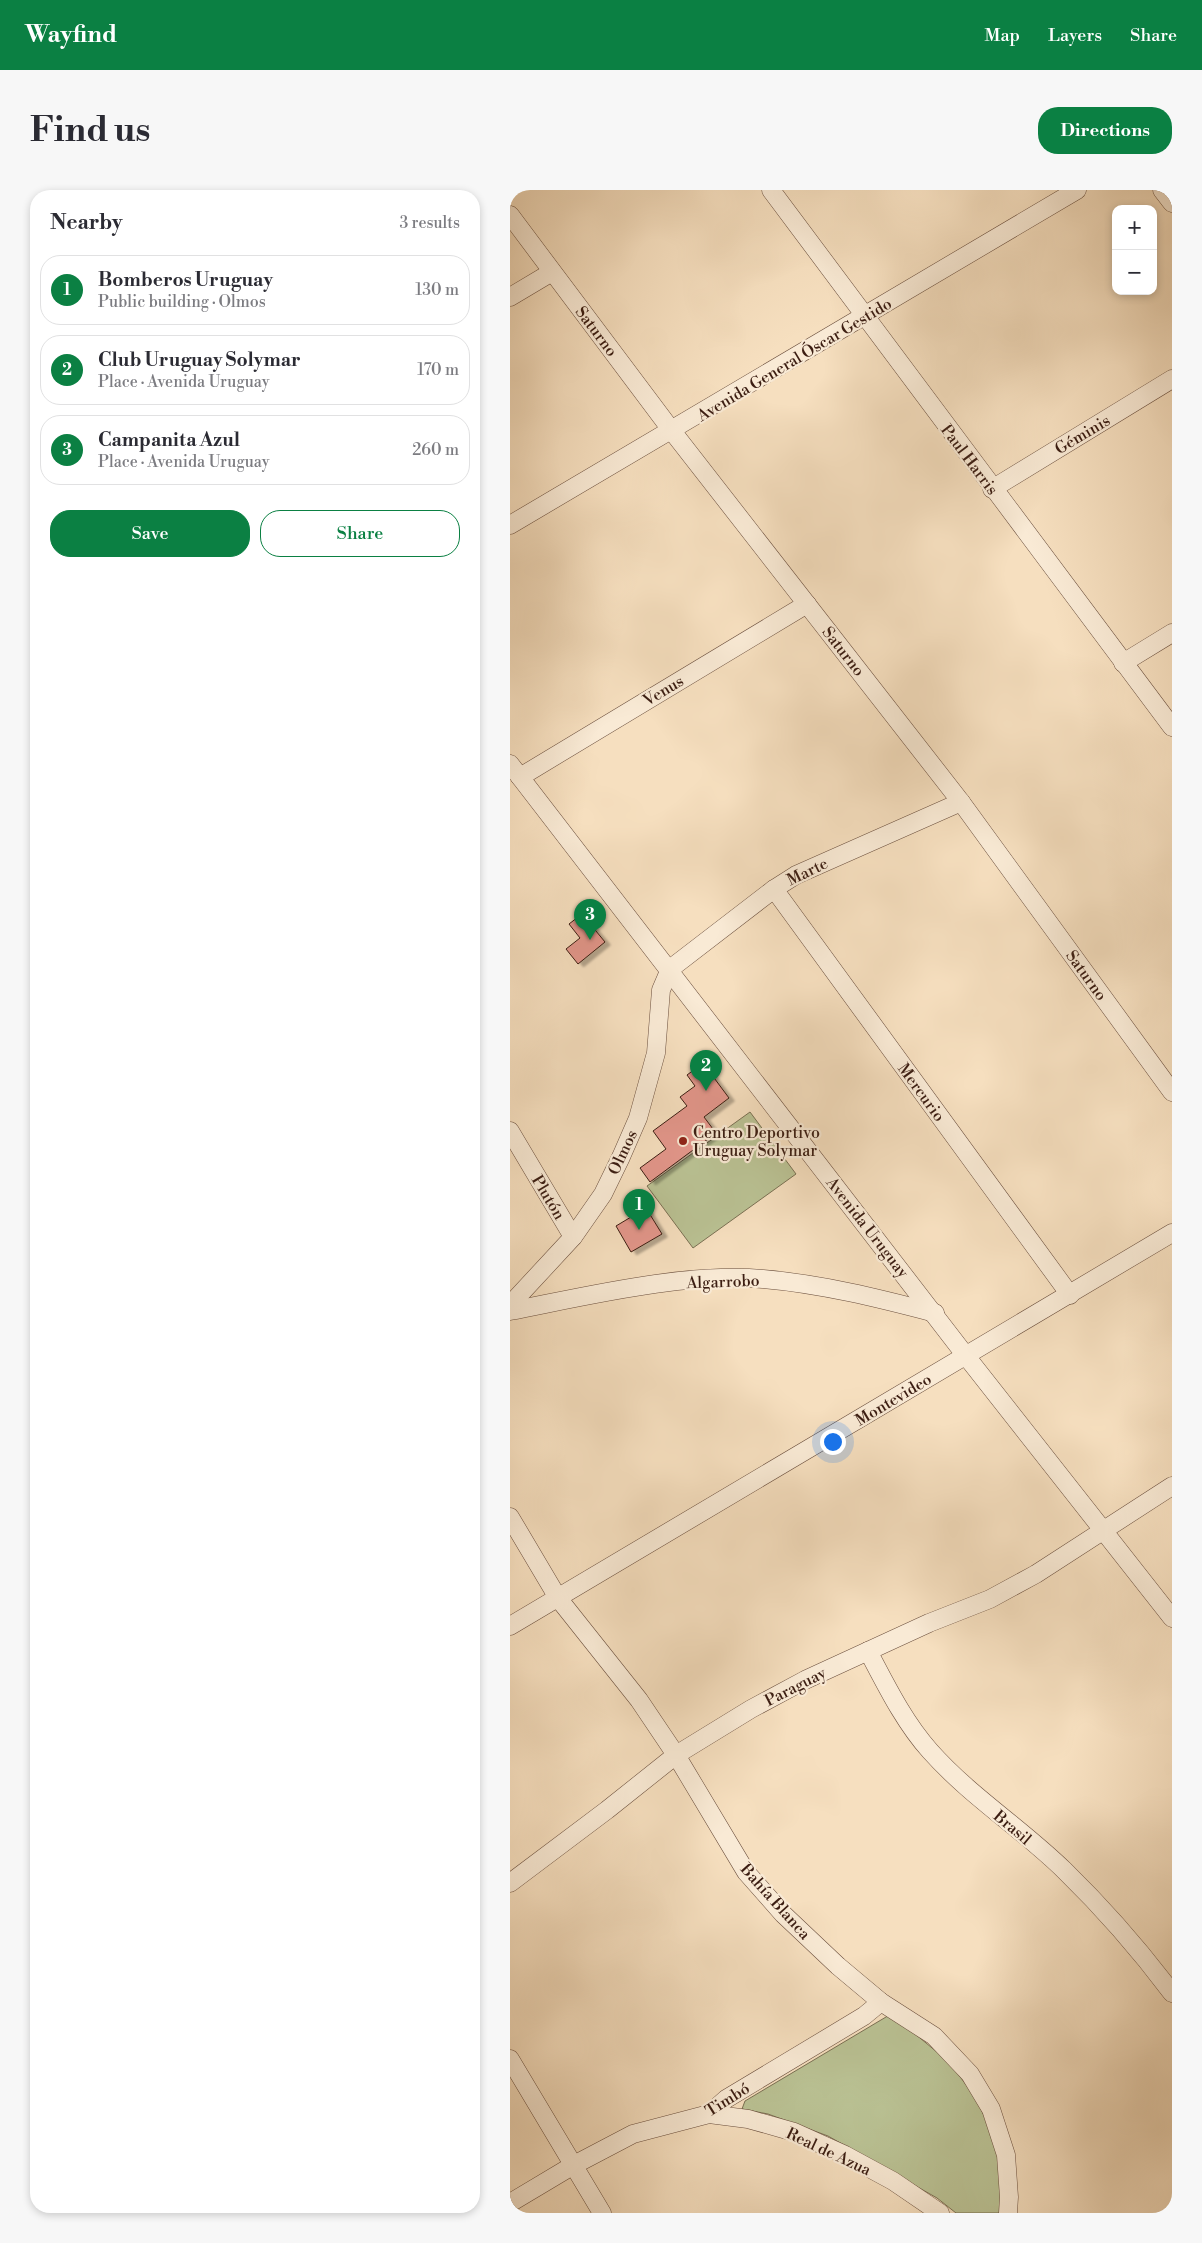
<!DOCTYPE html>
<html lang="en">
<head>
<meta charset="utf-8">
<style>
  :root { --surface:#fff; --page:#f7f7f7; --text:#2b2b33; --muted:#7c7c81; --line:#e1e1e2; --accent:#0b8043 }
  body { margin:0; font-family:"Libre Bodoni",serif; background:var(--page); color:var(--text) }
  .controls { position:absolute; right:15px; top:15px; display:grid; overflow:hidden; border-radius:10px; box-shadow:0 2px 8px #0003 }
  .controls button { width:45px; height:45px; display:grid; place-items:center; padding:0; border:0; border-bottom:1px solid var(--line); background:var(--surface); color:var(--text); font:25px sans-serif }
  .you { position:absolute; left:322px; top:1251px; width:18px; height:18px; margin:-12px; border:4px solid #fff; border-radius:50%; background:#1a73e8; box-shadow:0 0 0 8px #1a73e833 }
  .badge { display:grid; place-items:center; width:32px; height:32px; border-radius:50%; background:var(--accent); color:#fff; font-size:16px; font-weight:700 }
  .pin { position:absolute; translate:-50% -41px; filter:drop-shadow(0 1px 2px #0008) }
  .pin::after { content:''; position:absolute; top:26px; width:18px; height:15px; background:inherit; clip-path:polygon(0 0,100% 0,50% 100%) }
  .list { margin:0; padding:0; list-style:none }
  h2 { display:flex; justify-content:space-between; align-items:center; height:65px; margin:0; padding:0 20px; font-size:21px }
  h2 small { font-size:16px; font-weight:400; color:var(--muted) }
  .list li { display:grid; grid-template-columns:32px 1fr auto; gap:15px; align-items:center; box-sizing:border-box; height:70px; margin:0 10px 10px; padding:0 10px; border:1px solid var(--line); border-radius:20px }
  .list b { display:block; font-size:19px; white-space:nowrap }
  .list p { margin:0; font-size:16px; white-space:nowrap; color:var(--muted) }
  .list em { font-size:16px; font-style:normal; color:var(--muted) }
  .actions { display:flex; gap:10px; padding:15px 20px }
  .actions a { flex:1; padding:11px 0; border:1px solid var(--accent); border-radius:20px; text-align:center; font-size:18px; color:var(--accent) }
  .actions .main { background:var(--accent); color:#fff }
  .map { position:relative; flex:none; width:662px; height:2023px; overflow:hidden; border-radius:20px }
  header { display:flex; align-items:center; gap:30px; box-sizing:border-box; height:70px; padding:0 25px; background:var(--accent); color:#fff }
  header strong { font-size:24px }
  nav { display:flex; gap:28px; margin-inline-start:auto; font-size:18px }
  .intro { display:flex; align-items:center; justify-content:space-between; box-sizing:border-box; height:120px; padding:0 30px }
  h1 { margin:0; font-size:35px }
  .button { padding:12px 22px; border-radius:20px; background:var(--accent); color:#fff; font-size:18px; font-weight:700 }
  main { display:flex; gap:30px; padding:0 30px }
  aside { flex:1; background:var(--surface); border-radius:20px; box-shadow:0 2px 8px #0003 }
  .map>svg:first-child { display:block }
</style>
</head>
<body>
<header>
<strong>Wayfind</strong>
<nav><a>Map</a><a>Layers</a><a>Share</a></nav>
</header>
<div class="intro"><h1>Find us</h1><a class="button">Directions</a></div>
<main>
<aside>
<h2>Nearby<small>3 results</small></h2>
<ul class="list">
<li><span class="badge">1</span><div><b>Bomberos Uruguay</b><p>Public building · Olmos</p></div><em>130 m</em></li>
<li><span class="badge">2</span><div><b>Club Uruguay Solymar</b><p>Place · Avenida Uruguay</p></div><em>170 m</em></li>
<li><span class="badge">3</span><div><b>Campanita Azul</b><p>Place · Avenida Uruguay</p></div><em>260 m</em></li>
</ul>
<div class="actions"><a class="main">Save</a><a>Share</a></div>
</aside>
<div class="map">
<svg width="662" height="2023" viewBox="0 0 662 2023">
  <defs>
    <filter id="shadow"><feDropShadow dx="5.5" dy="3" stdDeviation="1" flood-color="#0004"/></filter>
  </defs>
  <rect width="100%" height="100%" fill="#f6dfbf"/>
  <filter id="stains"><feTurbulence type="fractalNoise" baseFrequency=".004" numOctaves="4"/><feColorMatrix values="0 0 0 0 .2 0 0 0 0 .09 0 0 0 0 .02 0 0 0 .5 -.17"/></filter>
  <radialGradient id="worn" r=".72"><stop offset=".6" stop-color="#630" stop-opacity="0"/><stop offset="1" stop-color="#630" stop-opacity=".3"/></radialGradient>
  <g fill="#bac294" stroke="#7a7053">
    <polygon points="240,922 286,984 183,1058 137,996"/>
    <polygon points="381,1824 439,1872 463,1904 479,1935 489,1968 492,2023 446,2023 427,2008 318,1946 258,1924 232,1919 235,1911"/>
  </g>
  <g fill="#e4978c" stroke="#3b1d12" filter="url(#shadow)">
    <polygon points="72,724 95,752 68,774 56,759 70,748 59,734"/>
    <polygon points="193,873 219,908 194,927 206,943 140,992 130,978 156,959 143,941 177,916 170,907 185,896 177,885"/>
    <polygon points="136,1018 152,1044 121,1062 106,1036"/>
  </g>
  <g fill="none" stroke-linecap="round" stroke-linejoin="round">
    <g stroke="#6a4e3d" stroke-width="19">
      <g id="minor">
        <polyline points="261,0 662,537"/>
        <polyline points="652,0 662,13"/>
        <polyline points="0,25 162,241 451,612 662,902"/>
        <polyline points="0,107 42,82"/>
        <polyline points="482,299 662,189"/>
        <polyline points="0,335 567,0"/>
        <polyline points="613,473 662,443"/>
        <polyline points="0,574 456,1166 662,1428"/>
        <polyline points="10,587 297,414"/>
        <polyline points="264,699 560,1105"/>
        <polyline points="0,941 63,1047"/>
        <polyline points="0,1115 63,1047 93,1004 111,967 128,928 146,863 151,800 160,779 264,699 286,685 451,612"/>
        <path d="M0 1121C77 1106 175 1082 253 1089 311 1094 368 1108 425 1123"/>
        <polyline points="0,1327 48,1408 129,1510 166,1565 236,1682 273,1724 328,1776 371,1812 424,1846 460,1884 481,1919 496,1965 499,2007 498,2023"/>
        <polyline points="0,1436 662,1043"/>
        <path d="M358 1461C376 1495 394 1532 420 1561 460 1606 511 1638 554 1680 593 1718 629 1759 662 1803"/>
        <polyline points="0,1693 97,1620 166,1565 241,1519 295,1490 419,1433 480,1409 526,1384 662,1296"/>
        <polyline points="0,1869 92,2023"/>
        <polyline points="199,1924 238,1929 284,1942 335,1965 383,1991 430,2023"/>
        <polyline points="0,2013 62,1976 123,1944 199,1924 216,1909 354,1826 371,1812"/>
      </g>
    </g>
    <use href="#minor" stroke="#f9ead5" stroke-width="18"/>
  </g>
  <circle fill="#8f2418" stroke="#f9ead5" stroke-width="2" cx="173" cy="951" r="5"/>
  <g text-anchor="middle" stroke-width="4.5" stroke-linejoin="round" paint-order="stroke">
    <g font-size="16" fill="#3b1d12" stroke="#f9ead5">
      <text transform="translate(87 141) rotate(53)" y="6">Saturno</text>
      <text transform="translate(284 169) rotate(-31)" y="6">Avenida General Óscar Gestido</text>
      <text transform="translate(572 244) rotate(-31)" y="6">Géminis</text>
      <text transform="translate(460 269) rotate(53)" y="6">Paul Harris</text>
      <text transform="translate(334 461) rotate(52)" y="6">Saturno</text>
      <text transform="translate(153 500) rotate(-31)" y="6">Venus</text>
      <text transform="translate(297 681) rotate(-26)" y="6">Marte</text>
      <text transform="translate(577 785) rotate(54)" y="6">Saturno</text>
      <text transform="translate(412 902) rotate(54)" y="6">Mercurio</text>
      <text transform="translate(112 962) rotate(-65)" y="6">Olmos</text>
      <text transform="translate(39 1007) rotate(59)" y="6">Plutón</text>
      <text transform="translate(358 1037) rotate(52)" y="6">Avenida Uruguay</text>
      <text transform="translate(213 1091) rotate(-2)" y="6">Algarrobo</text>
      <text transform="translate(383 1209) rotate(-31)" y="6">Montevideo</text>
      <text transform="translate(285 1496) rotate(-27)" y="6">Paraguay</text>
      <text transform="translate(503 1637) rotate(40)" y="6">Brasil</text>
      <text transform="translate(266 1711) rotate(48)" y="6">Bahía Blanca</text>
      <text transform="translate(217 1909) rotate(-32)" y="6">Timbó</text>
      <text transform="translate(319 1961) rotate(25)" y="6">Real de Azua</text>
    </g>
    <g font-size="16" fill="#3b1d12" stroke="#f9ead5" text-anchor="start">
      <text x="183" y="948">Centro Deportivo<tspan x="183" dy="18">Uruguay Solymar</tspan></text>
    </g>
  </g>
  <rect width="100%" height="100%" filter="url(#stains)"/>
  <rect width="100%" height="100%" fill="url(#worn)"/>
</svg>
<div class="controls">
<button>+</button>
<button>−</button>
</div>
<div class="you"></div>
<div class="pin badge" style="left:129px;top:1040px">1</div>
<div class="pin badge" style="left:196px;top:901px">2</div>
<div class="pin badge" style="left:80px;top:750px">3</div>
</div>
</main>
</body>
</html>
